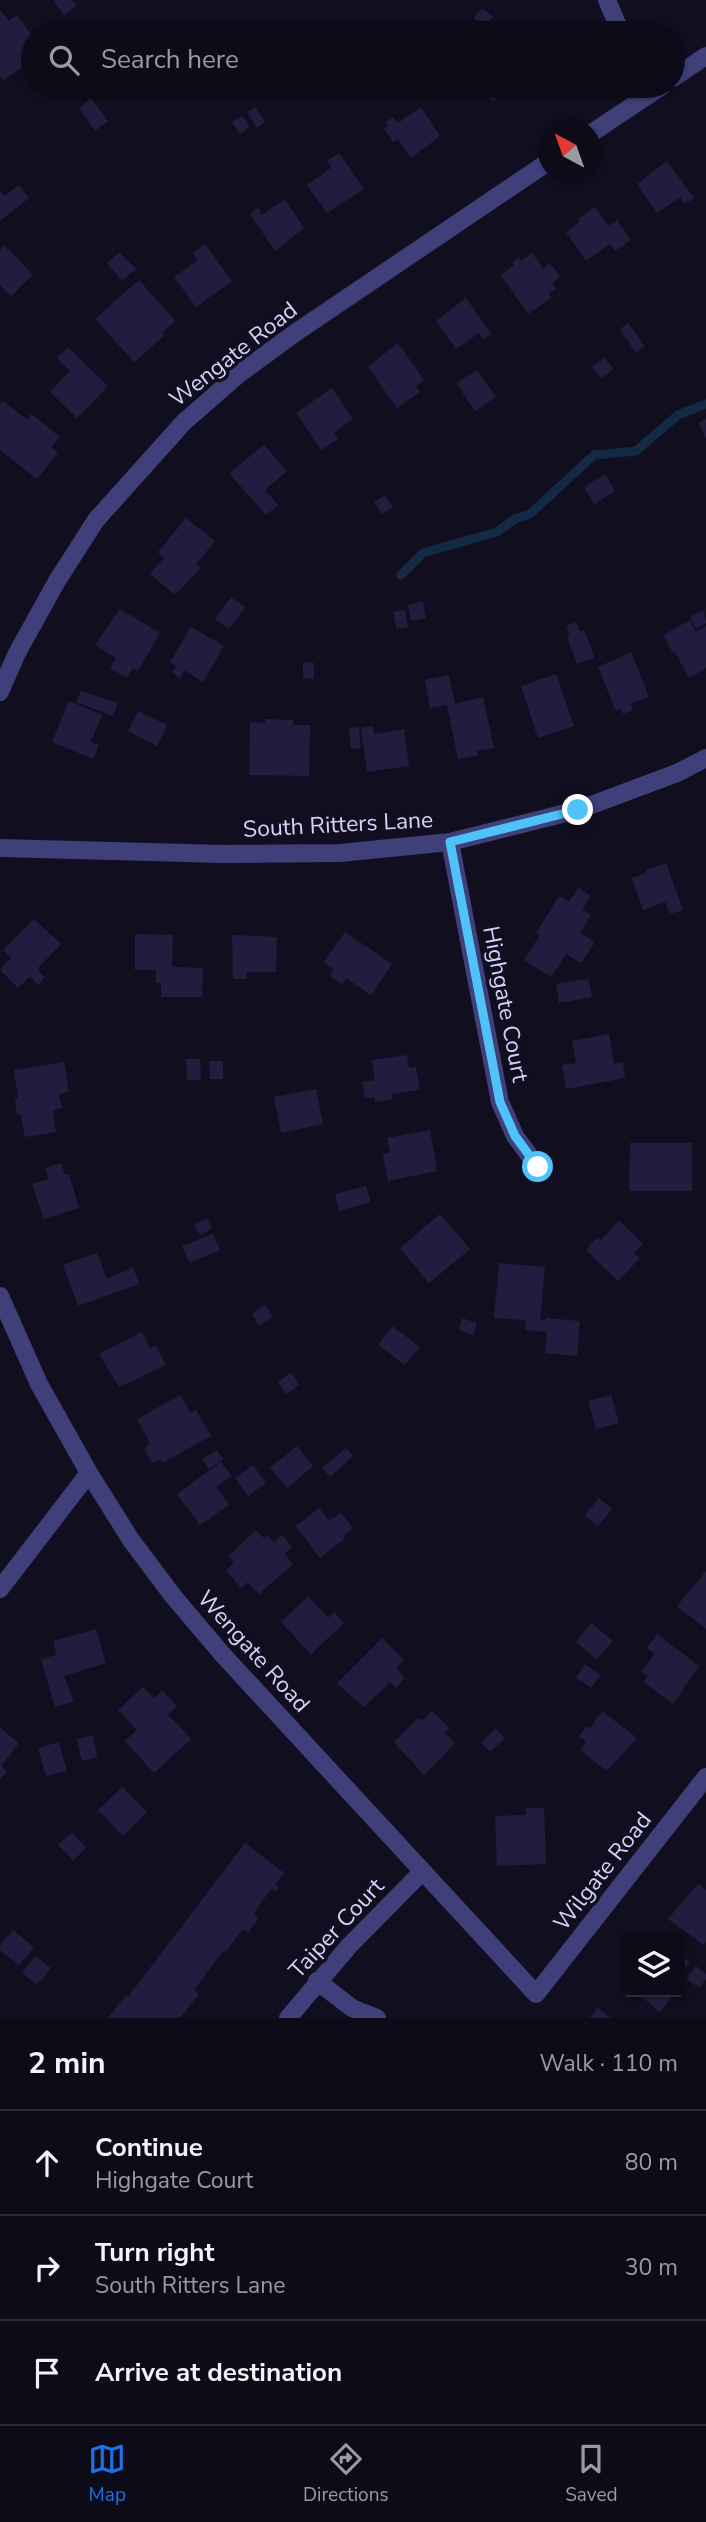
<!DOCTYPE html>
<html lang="en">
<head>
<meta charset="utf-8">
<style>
  :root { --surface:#0d0b17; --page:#161420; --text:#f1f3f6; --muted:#9a9ba1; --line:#2d2b36; --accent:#1a73e8 }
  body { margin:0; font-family:"Nunito Sans",sans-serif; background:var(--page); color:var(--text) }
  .controls { position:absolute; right:21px; bottom:21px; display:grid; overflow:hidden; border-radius:7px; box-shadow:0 2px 5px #0004 }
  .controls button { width:63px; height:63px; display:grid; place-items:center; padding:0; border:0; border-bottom:2px solid var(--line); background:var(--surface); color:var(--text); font:35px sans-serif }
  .compass { position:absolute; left:538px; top:119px; width:63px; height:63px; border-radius:50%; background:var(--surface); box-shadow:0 2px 5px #0004; rotate:319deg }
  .stop { position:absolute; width:21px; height:21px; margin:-16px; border:5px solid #4fc3f7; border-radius:50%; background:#fff }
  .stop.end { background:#4fc3f7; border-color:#fff; box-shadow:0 2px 7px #0008 }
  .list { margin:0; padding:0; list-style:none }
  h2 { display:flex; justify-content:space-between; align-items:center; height:91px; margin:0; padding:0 28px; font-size:30px }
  h2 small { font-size:23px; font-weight:400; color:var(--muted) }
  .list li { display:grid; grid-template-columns:46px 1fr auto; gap:21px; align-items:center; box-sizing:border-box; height:105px; padding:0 28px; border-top:2px solid var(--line) }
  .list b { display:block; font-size:26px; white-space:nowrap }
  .list p { margin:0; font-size:23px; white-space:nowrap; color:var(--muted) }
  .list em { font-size:23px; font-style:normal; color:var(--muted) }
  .icon { flex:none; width:38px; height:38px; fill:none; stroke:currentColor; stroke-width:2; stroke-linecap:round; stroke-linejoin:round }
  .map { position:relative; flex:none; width:706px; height:2018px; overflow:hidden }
  .search { position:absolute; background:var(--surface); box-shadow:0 2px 5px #0004; left:21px; right:21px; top:21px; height:77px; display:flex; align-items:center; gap:18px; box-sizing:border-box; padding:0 24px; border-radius:38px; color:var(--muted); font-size:26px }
  .sheet { height:406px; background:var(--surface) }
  nav { display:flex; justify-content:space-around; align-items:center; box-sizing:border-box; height:98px; border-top:2px solid var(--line); background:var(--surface); font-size:19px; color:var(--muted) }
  nav a { display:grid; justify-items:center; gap:4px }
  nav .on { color:var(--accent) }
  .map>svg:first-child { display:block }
</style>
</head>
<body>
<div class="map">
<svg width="706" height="2018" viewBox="0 0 706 2018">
  <rect width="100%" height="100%" fill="#110f1f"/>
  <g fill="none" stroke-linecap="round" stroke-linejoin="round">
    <polyline stroke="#142944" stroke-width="9" points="401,575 423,553 497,532 515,519 530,514 594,455 636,451 678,415 706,404"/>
  </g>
  <g fill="#221d3e">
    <polygon points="53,0 72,0 77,6 64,15"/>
    <polygon points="482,8 493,17 484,27 474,18"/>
    <polygon points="0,10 9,21 17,15 33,37 33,59 4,80 0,76"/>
    <polygon points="343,23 354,25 352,33 340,33"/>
    <polygon points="497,25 508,33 491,33"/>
    <polygon points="356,26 378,32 378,33 354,33"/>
    <polygon points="442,26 448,33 434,33"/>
    <polygon points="473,86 507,86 494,102"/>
    <polygon points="91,98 108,121 95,131 79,108"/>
    <polygon points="255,107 265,122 257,128 247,113"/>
    <polygon points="421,107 440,136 411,158 398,139 393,142 384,129 388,126 386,122 393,117 398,123"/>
    <polygon points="242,116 250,127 240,134 232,122"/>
    <polygon points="339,153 364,189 327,213 307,185 331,168 327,161"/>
    <polygon points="667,161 694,198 685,204 680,197 657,213 637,184"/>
    <polygon points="19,185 29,198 0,221 0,191 4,196"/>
    <polygon points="285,199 304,228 275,251 250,214 258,208 262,215"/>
    <polygon points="595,207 608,226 617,220 631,240 615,251 610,244 586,261 566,232 580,222 578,219"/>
    <polygon points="205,244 232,281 196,307 174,277 198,260 193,253"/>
    <polygon points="5,246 33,275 11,296 0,285 0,250"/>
    <polygon points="120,252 136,269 122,281 107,263"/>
    <polygon points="532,253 543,268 550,263 560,277 552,283 556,289 549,294 551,298 528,314 501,275 514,265 512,262 519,258 521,261"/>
    <polygon points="139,280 175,321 162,333 164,336 134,362 95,319"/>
    <polygon points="466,298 491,334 483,339 479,333 456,349 436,321"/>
    <polygon points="628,323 645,346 636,353 620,329"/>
    <polygon points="398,343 424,380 416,386 420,392 397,408 368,367"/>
    <polygon points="68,347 108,386 77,418 50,392 70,371 57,358"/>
    <polygon points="605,358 614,369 601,378 592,367"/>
    <polygon points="477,370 496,397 475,411 456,383"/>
    <polygon points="332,388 353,419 334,432 338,439 321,450 296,413"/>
    <polygon points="3,401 27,420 31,414 60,437 51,447 58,453 37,479 0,450 0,404"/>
    <polygon points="706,419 706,438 698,423"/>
    <polygon points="264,445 287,471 265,490 278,505 266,515 229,473"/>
    <polygon points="605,474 615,491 594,504 584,487"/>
    <polygon points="385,495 393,507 382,514 374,502"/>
    <polygon points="186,518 215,541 196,564 201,568 175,595 150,574 164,558 158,552"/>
    <polygon points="231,597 245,607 229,629 215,619"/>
    <polygon points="423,601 426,618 411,621 408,605"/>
    <polygon points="120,609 160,633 138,671 133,668 127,678 110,668 116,658 95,645"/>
    <polygon points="405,610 408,627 397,629 393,612"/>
    <polygon points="704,610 706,623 696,629 690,617"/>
    <polygon points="690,620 696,632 706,626 706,668 689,678 675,652 673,653 663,635"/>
    <polygon points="576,622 580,631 584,630 595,658 577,664 567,637 570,636 566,626"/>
    <polygon points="191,627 224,646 203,682 184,670 180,678 172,673 176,666 170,662"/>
    <polygon points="631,652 649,697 630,704 633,710 623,714 621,709 616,711 598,667"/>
    <polygon points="303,662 314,663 314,679 303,678"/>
    <polygon points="556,674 574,726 538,738 521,686"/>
    <polygon points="449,675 455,704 483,697 494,748 477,751 478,755 458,759 447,705 430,708 425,680"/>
    <polygon points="81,691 118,703 113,716 76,702"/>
    <polygon points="69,701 102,715 91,742 99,745 93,759 52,742"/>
    <polygon points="138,711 167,725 157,746 128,731"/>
    <polygon points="265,719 293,720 293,725 310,725 309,776 249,775 250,722 265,723"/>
    <polygon points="373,726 374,734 404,729 409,766 367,772 361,728"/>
    <polygon points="359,727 361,748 351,749 349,728"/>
    <polygon points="666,863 683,910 670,914 665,902 643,910 632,878 646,873 645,870"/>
    <polygon points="578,888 591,896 582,910 591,915 580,933 595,942 581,963 566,954 551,977 524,960 540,935 536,933 559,896 569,902"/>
    <polygon points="34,919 61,944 37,969 45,977 38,985 30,976 18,988 0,970 11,958 3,950"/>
    <polygon points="345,932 392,964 371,995 346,978 342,984 330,976 334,969 324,962"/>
    <polygon points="135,934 173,935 172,967 203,968 202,997 161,997 161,983 156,983 156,970 135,970"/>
    <polygon points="232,935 277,937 276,972 247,972 247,979 233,979"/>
    <polygon points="588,979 592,997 559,1003 556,984"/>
    <polygon points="609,1034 614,1064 623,1062 625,1078 566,1089 562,1065 576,1063 572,1041"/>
    <polygon points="407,1055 409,1068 416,1067 420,1090 392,1094 392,1099 375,1102 375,1097 365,1099 362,1082 375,1080 372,1060"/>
    <polygon points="186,1059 200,1059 201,1080 187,1080"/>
    <polygon points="209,1061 223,1061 223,1079 210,1079"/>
    <polygon points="64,1062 69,1092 59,1094 62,1108 53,1110 56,1132 25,1137 21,1114 17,1115 15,1098 18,1098 14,1070"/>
    <polygon points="316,1089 323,1124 281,1133 274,1097"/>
    <polygon points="430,1130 437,1171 388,1181 383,1154 390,1152 387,1138"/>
    <polygon points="630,1143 692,1143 692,1191 629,1191"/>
    <polygon points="61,1163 65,1175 69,1174 79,1208 44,1219 32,1184 49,1179 45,1168"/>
    <polygon points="366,1186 371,1202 339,1211 335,1194"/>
    <polygon points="440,1214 470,1249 429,1283 400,1248"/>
    <polygon points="207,1218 212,1229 200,1235 194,1224"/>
    <polygon points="619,1221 643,1244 634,1253 640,1258 618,1281 586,1250 598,1237 601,1240"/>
    <polygon points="213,1234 220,1250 190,1263 182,1246"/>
    <polygon points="97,1253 107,1279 133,1267 139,1284 78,1306 63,1265"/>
    <polygon points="499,1263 545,1267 540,1320 545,1321 546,1318 580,1321 577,1356 545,1353 547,1332 525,1330 526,1320 494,1318"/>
    <polygon points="265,1305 273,1317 259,1326 252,1314"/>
    <polygon points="462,1318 477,1323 473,1335 459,1330"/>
    <polygon points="392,1326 420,1347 405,1365 378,1345"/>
    <polygon points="142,1332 150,1348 156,1346 166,1365 119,1387 99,1354"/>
    <polygon points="291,1373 300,1385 286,1394 278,1382"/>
    <polygon points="180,1395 191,1413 196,1410 211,1436 162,1463 160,1459 152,1463 144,1449 150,1443 137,1419"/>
    <polygon points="611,1395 619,1423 596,1429 588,1401"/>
    <polygon points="297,1446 313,1466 287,1488 270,1468"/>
    <polygon points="346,1448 353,1456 330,1477 322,1468"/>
    <polygon points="217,1450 223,1459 209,1469 202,1459"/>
    <polygon points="221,1462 232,1476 216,1487 229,1505 200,1525 177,1494"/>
    <polygon points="253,1465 266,1483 248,1496 235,1478"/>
    <polygon points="599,1498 612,1509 598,1526 585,1515"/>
    <polygon points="319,1508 329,1521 341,1513 353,1528 343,1535 345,1538 320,1558 296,1526"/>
    <polygon points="256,1530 264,1538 267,1535 274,1542 282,1535 292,1547 285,1554 293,1564 259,1594 248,1582 241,1588 226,1570 234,1563 229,1556"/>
    <polygon points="706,1571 706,1629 677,1606"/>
    <polygon points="308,1596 328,1618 334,1612 344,1623 311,1654 281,1622"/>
    <polygon points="591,1623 613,1641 597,1659 576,1642"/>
    <polygon points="96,1629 106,1663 64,1676 74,1702 55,1707 41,1659 57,1655 53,1641"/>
    <polygon points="657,1634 699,1666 673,1704 644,1682 648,1676 641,1671 655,1654 647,1648"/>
    <polygon points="382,1638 404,1660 396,1668 405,1678 396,1688 390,1682 364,1707 337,1683"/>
    <polygon points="585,1664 601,1675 591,1688 576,1678"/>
    <polygon points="143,1687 154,1698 162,1690 177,1706 168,1715 191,1739 154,1773 125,1741 137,1730 118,1710"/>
    <polygon points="432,1711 450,1728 445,1733 455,1743 424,1775 394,1742 418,1718 422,1721"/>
    <polygon points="602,1711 637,1738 607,1771 580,1750 587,1742 579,1736 587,1726 590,1728"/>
    <polygon points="0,1728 19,1743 1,1766 7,1771 0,1780"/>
    <polygon points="495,1729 505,1738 490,1752 481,1743"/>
    <polygon points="93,1735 97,1758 82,1761 77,1739"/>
    <polygon points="59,1742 67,1771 46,1776 38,1748"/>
    <polygon points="122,1787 147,1812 123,1836 98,1810"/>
    <polygon points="526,1808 544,1808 546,1864 497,1866 495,1816 526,1815"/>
    <polygon points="72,1833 86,1848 73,1861 58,1845"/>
    <polygon points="245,1843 284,1873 275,1885 279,1887 275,1892 271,1889 253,1914 259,1918 248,1933 243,1929 226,1951 224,1950 194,1990 199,1994 180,2018 108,2018 126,1995 128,1997"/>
    <polygon points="698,1884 706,1890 706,1942 704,1945 668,1919"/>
    <polygon points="13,1930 34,1947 19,1965 0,1950 0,1945"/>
    <polygon points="680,1954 690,1962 680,1976"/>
    <polygon points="35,1956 51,1968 37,1985 22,1973"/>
    <polygon points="696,1966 706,1974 706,1979 699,1988 686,1979"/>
    <polygon points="627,1970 627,1984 621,1979"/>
    <polygon points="636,1992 676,1992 660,2012"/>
    <polygon points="598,2008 611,2018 590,2018"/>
  </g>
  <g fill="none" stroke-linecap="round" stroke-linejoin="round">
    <g stroke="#3f3f79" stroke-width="18">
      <polyline points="607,0 621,33"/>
      <polyline points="673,78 706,56"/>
      <polyline points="590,134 662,86"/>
      <polyline points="0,692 17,653 57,581 96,520 184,422 239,374 295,333 548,162"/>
      <polyline points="450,842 500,1102 515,1136 538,1167"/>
      <polyline points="0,848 224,854 340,853 450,842 578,810 677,773 706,758"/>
      <polyline points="0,1296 39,1384 89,1473 131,1540 173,1596 223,1655 536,1994 706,1777"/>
      <polyline points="0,1589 89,1473"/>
      <polyline points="317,1981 352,2008 377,2018"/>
      <polyline points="288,2018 349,1946 422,1872"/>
    </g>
  </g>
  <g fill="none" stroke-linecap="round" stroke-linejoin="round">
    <polyline stroke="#4fc3f7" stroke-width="9" points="538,1167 515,1136 500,1102 450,842 578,810"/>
  </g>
  <g text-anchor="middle" stroke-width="7" stroke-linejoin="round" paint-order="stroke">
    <g font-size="23" fill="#d5d2fa" stroke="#110f1f">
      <text transform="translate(233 354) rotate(-38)" y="8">Wengate Road</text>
      <text transform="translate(338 824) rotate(-3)" y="8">South Ritters Lane</text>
      <text transform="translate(506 1004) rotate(79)" y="8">Highgate Court</text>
      <text transform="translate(254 1651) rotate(48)" y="8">Wengate Road</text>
      <text transform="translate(602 1871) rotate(-52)" y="8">Wilgate Road</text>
      <text transform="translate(336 1928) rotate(-47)" y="8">Taiper Court</text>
    </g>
  </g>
</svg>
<div class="controls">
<button><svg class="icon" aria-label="layers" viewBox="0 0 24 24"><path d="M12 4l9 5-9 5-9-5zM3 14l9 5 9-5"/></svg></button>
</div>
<svg class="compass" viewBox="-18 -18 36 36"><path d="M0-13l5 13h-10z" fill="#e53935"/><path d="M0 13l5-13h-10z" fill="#9a9ba1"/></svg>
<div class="stop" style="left:538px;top:1167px"></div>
<div class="stop end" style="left:578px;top:810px"></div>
<div class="search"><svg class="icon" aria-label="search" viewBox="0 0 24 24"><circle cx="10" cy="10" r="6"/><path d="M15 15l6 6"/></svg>Search here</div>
</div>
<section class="sheet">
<h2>2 min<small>Walk · 110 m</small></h2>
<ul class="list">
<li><svg class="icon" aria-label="ahead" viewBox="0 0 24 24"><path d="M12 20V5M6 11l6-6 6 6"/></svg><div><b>Continue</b><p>Highgate Court</p></div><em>80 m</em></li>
<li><svg class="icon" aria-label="right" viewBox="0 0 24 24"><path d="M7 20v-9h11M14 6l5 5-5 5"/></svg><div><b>Turn right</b><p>South Ritters Lane</p></div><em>30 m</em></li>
<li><svg class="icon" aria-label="arrive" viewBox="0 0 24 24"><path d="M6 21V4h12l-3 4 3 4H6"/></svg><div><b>Arrive at destination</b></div></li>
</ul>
</section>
<nav>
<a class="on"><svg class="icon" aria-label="map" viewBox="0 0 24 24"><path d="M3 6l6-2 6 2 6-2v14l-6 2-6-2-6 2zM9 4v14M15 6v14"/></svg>Map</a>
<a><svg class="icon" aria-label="directions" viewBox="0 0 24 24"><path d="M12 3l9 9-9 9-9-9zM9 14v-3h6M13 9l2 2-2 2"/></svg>Directions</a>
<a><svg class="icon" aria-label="saved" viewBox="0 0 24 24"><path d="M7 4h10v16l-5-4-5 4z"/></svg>Saved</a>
</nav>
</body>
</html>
